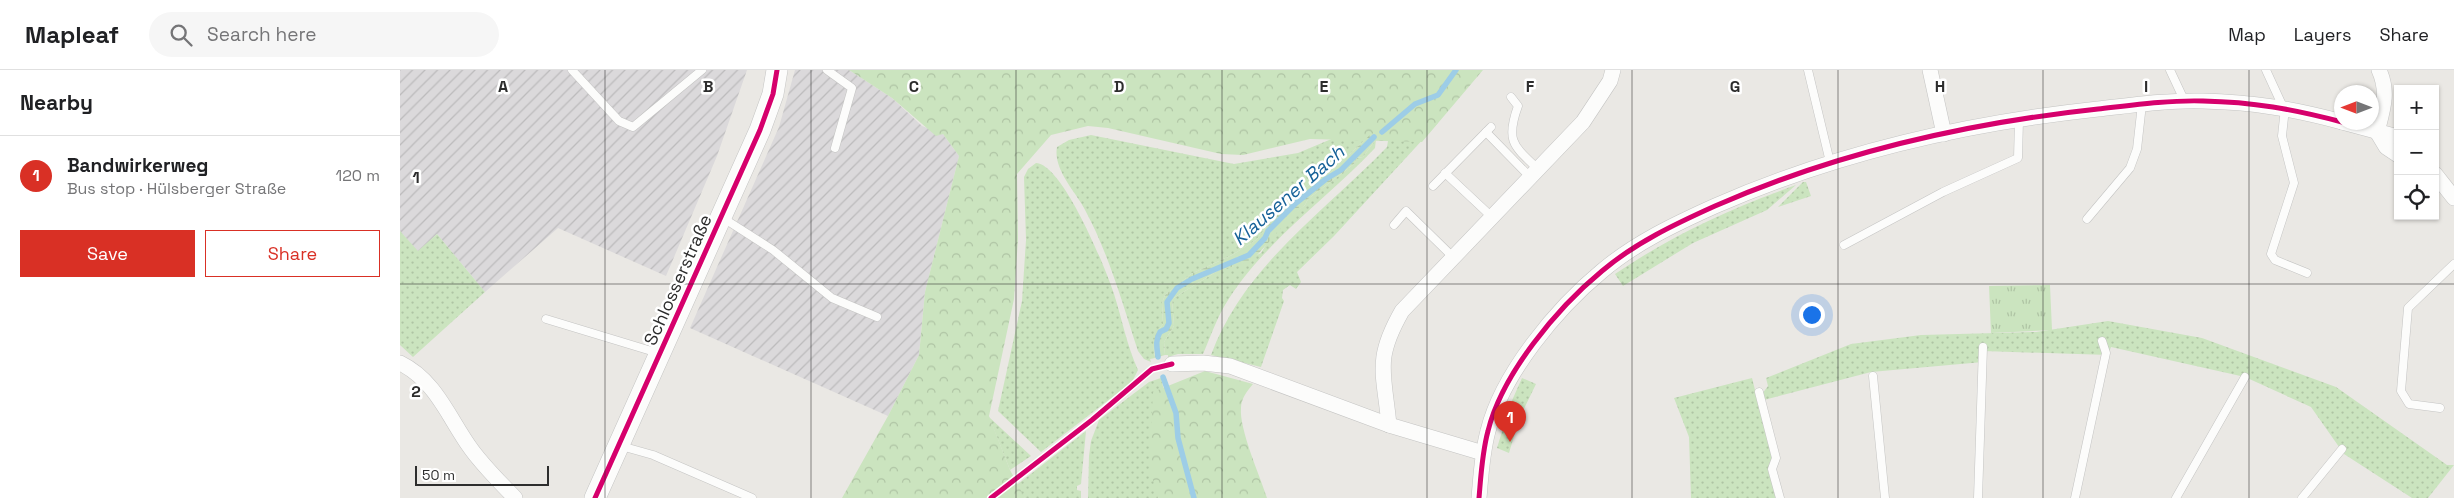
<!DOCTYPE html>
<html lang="en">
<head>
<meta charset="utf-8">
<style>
  :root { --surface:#fff; --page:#f6f6f6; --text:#202124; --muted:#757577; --line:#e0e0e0; --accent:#d93025 }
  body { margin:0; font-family:"Space Grotesk",sans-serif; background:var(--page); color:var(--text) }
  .controls { position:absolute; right:15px; top:15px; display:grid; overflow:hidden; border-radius:0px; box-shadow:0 1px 4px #0004 }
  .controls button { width:45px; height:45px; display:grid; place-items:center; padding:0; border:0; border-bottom:1px solid var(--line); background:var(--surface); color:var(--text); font:25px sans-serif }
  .compass { position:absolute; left:1934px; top:15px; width:45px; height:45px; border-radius:50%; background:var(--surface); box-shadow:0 1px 4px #0004; rotate:270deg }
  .scale { position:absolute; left:15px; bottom:12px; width:134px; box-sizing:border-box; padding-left:5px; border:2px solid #2d2d2d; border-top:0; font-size:14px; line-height:18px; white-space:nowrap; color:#2d2d2d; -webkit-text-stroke:4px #fff; paint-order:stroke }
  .you { position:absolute; left:1411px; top:244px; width:18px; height:18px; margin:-12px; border:4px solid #fff; border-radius:50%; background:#1a73e8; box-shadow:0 0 0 8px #1a73e833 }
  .badge { display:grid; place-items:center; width:32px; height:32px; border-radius:50%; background:var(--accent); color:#fff; font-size:16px; font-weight:700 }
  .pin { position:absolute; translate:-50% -41px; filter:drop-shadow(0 1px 2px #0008) }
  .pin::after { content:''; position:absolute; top:26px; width:18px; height:15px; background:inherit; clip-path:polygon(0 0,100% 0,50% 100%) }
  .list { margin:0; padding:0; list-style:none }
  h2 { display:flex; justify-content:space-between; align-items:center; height:65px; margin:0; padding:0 20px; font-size:21px }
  h2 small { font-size:16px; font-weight:400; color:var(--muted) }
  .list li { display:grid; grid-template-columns:32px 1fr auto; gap:15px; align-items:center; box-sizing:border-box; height:80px; padding:0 20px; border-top:1px solid var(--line) }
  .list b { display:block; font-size:19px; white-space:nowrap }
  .list p { margin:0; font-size:16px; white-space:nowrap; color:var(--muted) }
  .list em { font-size:16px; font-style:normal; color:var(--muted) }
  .actions { display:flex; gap:10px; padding:15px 20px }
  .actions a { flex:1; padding:11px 0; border:1px solid var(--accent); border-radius:0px; text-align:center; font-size:18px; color:var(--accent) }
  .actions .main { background:var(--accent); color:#fff }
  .icon { flex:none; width:28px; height:28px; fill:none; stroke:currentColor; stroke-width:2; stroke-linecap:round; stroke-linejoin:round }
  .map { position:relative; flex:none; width:2054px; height:428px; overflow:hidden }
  header { display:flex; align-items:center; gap:30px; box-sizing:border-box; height:70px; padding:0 25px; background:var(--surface); border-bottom:1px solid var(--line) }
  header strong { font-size:24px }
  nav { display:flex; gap:28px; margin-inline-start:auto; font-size:18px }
  .search { width:350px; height:45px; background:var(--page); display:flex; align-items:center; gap:12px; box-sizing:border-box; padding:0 18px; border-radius:28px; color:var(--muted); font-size:19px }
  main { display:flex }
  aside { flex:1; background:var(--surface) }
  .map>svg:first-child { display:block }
</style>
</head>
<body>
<header>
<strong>Mapleaf</strong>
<div class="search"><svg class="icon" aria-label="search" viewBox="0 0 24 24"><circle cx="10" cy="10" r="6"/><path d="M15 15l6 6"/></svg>Search here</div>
<nav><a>Map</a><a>Layers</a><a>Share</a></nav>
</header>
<main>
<aside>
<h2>Nearby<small></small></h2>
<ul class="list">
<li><span class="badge">1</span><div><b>Bandwirkerweg</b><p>Bus stop · Hülsberger Straße</p></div><em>120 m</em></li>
</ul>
<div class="actions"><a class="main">Save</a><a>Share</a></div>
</aside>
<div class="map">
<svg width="2054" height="428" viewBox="0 0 2054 428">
  <defs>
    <pattern id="industrial-furrows" width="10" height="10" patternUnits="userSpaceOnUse" patternTransform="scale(1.25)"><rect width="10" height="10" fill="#dbd9db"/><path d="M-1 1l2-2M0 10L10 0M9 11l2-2" fill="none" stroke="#bcbbbc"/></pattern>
    <pattern id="grass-dots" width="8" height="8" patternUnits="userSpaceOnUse" patternTransform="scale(1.25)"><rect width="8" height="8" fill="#cbe4bf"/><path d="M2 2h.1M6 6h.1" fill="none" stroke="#afc4a4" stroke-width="1.8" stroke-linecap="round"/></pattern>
    <pattern id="forest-crowns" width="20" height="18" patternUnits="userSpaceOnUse" patternTransform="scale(1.25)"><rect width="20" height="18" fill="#cbe4bf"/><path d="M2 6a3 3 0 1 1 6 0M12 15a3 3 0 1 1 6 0" fill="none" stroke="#afc4a4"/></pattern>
    <pattern id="wetland-marsh" width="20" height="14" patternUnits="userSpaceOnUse" patternTransform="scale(1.25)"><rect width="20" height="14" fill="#cbe4bf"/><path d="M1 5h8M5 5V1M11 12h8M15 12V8" fill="none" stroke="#afc4a4"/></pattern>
    <pattern id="park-tufts" width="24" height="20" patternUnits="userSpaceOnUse" patternTransform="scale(1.25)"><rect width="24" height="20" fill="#cbe4bf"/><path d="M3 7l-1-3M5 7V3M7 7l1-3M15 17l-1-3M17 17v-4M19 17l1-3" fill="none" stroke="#afc4a4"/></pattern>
  </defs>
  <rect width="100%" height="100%" fill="#eae8e4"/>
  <g fill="url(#industrial-furrows)">
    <polygon points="0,0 347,0 317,86 266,206 158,158 85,222 37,164 18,182 0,161"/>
    <polygon points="395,0 449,0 492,28 522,56 543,64 559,86 525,222 519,285 488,346 290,258 379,57"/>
  </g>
  <g fill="url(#grass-dots)">
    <path d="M1038 53 934 166 897 202 901 212 896 219 890 215 883 220 882 228 884 231 861 297 811 285C844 196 923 143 987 77L988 71Z"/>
    <path d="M972 63 931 102 920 106 898 124 878 131 874 148 856 170 832 185 791 204 765 225 762 233 763 254C755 264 752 275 755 288L750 289 751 292 744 289 738 281C722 232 709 184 684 138 674 120 653 99 657 77L669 70 691 65 834 94 898 83 941 65Z"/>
    <path d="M976 69 975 78C926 130 862 173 825 235 816 250 810 268 803 284H778L768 287V285H765L764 272 774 256 772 229 819 200 834 196 861 183 870 168 891 146 905 135 908 129 954 94 957 88 963 87Z"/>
    <path d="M636 93C663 94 706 199 714 224 722 249 727 276 738 300L732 312 641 382 598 341 622 231 626 170 624 107 628 99Z"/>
    <polygon points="1403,112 1406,112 1411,126 1378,137"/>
    <path d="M1396 115 1367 140 1293 173 1223 216 1215 204C1276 163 1327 140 1396 115Z"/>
    <polygon points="0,161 18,181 37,164 85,222 13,287 0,275"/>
    <polygon points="1708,251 1802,268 1936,317 2047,395 2054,395 2028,428 2012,428 1944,384 1911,337 1845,307 1711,277 1708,285 1583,281 1583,292 1471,302 1364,330 1362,324 1368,316 1366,308 1451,274 1521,265 1636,262"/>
    <polygon points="761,308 790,428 688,428 689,386 691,371 699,350 749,312"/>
    <polygon points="1122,308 1136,314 1119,349 1109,383 1097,378 1110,335"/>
    <polygon points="1352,308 1372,388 1377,428 1291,428 1289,367 1274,328"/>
    <polygon points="589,347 631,386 610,400"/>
    <polygon points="686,361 681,414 677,416 677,420 681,421 681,428 625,428 614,417"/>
  </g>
  <g fill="url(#forest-crowns)">
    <polygon points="449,0 1083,0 1022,72 910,69 843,85 821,84 708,58 688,56 651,65 617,104 618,169 614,229 589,346 610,400 625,428 442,428 488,346 519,285 525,222 559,86 543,64 536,66 492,28"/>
    <path d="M805 301 853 314C847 321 841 329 841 338 839 359 860 406 867 428H758L749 396 753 322Z"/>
  </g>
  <polygon fill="url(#wetland-marsh)" points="972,63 976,69 963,87 957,88 954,94 908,129 905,135 891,147 851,192 819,200 772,229 774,256 764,272 765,285 755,288 753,268 763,254 762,233 765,225 791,204 832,185 856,170 874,148 878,131 898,124 920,106 931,102"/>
  <polygon fill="url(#park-tufts)" points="1650,215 1652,260 1591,263 1589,216"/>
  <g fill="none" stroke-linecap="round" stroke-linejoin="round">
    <g stroke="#9dcde7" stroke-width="5.5">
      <polyline points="982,62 1015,34 1038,25 1056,0"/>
      <path d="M758 287C757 277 755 271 760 262L766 259 769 253 767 232 777 218 792 209 849 185 865 168 868 161 896 133 926 109 941 100 974 67"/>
      <polyline points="763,307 776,343 778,368 794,428"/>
    </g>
    <g stroke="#c4c4c3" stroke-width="9">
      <g id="lane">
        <polyline points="172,0 219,51 233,57 302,0"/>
        <polyline points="427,0 452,18 435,78"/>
        <polyline points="1408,0 1430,92"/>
        <polyline points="1770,0 1785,32"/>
        <polyline points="1866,0 1883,37"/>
        <path d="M1111 27 1118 36C1105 72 1114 76 1139 100"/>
        <polyline points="1885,38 1882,66 1894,113 1871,184 1875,190 1907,203"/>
        <polyline points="1086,62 1131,108"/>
        <polyline points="1045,103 1092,147"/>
        <polyline points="1033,116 1091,57"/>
        <polyline points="323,148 373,180 432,228 477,247"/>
        <polyline points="1687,149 1730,98 1737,79 1742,34"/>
        <polyline points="994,155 1006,141 1053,187"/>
        <polyline points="1444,175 1543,122 1618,88 1619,50"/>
        <polyline points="146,249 258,283"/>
        <polyline points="1473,306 1485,428"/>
        <polyline points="1359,322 1376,388 1372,399 1380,428"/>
        <polyline points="2040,338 2009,334 2001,321 2008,238 2054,194"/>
        <polyline points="221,376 253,385 352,428"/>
        <polyline points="1578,428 1583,277"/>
        <polyline points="1675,428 1706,283 1702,271"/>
        <polyline points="1776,428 1845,307"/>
        <polyline points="1902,428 1942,379"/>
      </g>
    </g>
    <g stroke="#c4c4c3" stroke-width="16">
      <g id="street">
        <polyline points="1530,0 1544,64"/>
        <polyline points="1942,52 1998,67"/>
        <path d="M1977 62C1983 39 1989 22 1979 0"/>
        <polyline points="1977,62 1986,77 1998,85"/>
        <polyline points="2035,104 2054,128"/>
        <path d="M0 293C35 310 48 346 69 376 82 395 99 411 115 428"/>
        <polyline points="772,294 803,293 830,296 989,355 1083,383"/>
        <path d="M989 355C984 302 974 290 1002 241L1183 52 1210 11 1213 0"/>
        <path d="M1079 428C1081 405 1082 383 1088 361 1102 304 1157 238 1202 201 1235 173 1275 154 1315 136 1436 83 1567 53 1698 39 1733 35 1768 30 1803 31 1853 32 1893 39 1942 52"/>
      </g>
    </g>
    <g stroke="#c4c4c3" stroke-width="22">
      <polyline id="secondary" points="195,428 360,60 373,24 377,0"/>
    </g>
    <use href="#lane" stroke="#fcfcfb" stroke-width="8"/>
    <use href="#street" stroke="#fcfcfb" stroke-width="15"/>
    <use href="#secondary" stroke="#fcfcfb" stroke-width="21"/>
    <g stroke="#fff" stroke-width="8">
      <g id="cycleway">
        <polyline points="195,428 360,60 373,24 377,0"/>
        <polyline points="591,428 692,350 752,299 772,294"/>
        <path d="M1079 428C1081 405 1082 383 1088 361 1102 304 1157 238 1202 201 1235 173 1275 154 1315 136 1436 83 1567 53 1698 39 1733 35 1768 30 1803 31 1853 32 1893 39 1942 52"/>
      </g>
    </g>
    <use href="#cycleway" stroke="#d6006c" stroke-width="5"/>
  </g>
  <path fill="none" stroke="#2d2d2d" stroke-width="1" stroke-opacity="0.55" d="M205 0V428M411 0V428M616 0V428M822 0V428M1027 0V428M1232 0V428M1438 0V428M1643 0V428M1849 0V428M0 214H2054"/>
  <g text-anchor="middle" stroke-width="5" stroke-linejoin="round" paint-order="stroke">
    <g font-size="18" fill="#2d2d2d" stroke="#fff">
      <text transform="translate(278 210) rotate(-66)" y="6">Schlosserstraße</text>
    </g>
    <g font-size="19" font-style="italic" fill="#166198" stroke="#fff">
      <text transform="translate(888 125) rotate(-41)" y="7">Klausener Bach</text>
    </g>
  </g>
  <g font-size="16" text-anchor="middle" font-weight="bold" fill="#2d2d2d" stroke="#fff" stroke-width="5" stroke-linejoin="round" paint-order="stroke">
    <text x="103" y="22">A</text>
    <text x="308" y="22">B</text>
    <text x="514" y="22">C</text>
    <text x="719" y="22">D</text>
    <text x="924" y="22">E</text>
    <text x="1130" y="22">F</text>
    <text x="1335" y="22">G</text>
    <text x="1540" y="22">H</text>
    <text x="1746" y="22">I</text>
    <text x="16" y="113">1</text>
    <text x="16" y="327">2</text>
  </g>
</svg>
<div class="controls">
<button>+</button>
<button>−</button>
<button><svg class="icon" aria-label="locate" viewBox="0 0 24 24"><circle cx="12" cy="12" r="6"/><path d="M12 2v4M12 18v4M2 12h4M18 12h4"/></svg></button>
</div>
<svg class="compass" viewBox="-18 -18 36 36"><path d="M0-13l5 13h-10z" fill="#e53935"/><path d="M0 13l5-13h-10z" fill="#757577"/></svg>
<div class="scale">50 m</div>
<div class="you"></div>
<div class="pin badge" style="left:1110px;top:372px">1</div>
</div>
</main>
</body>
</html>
